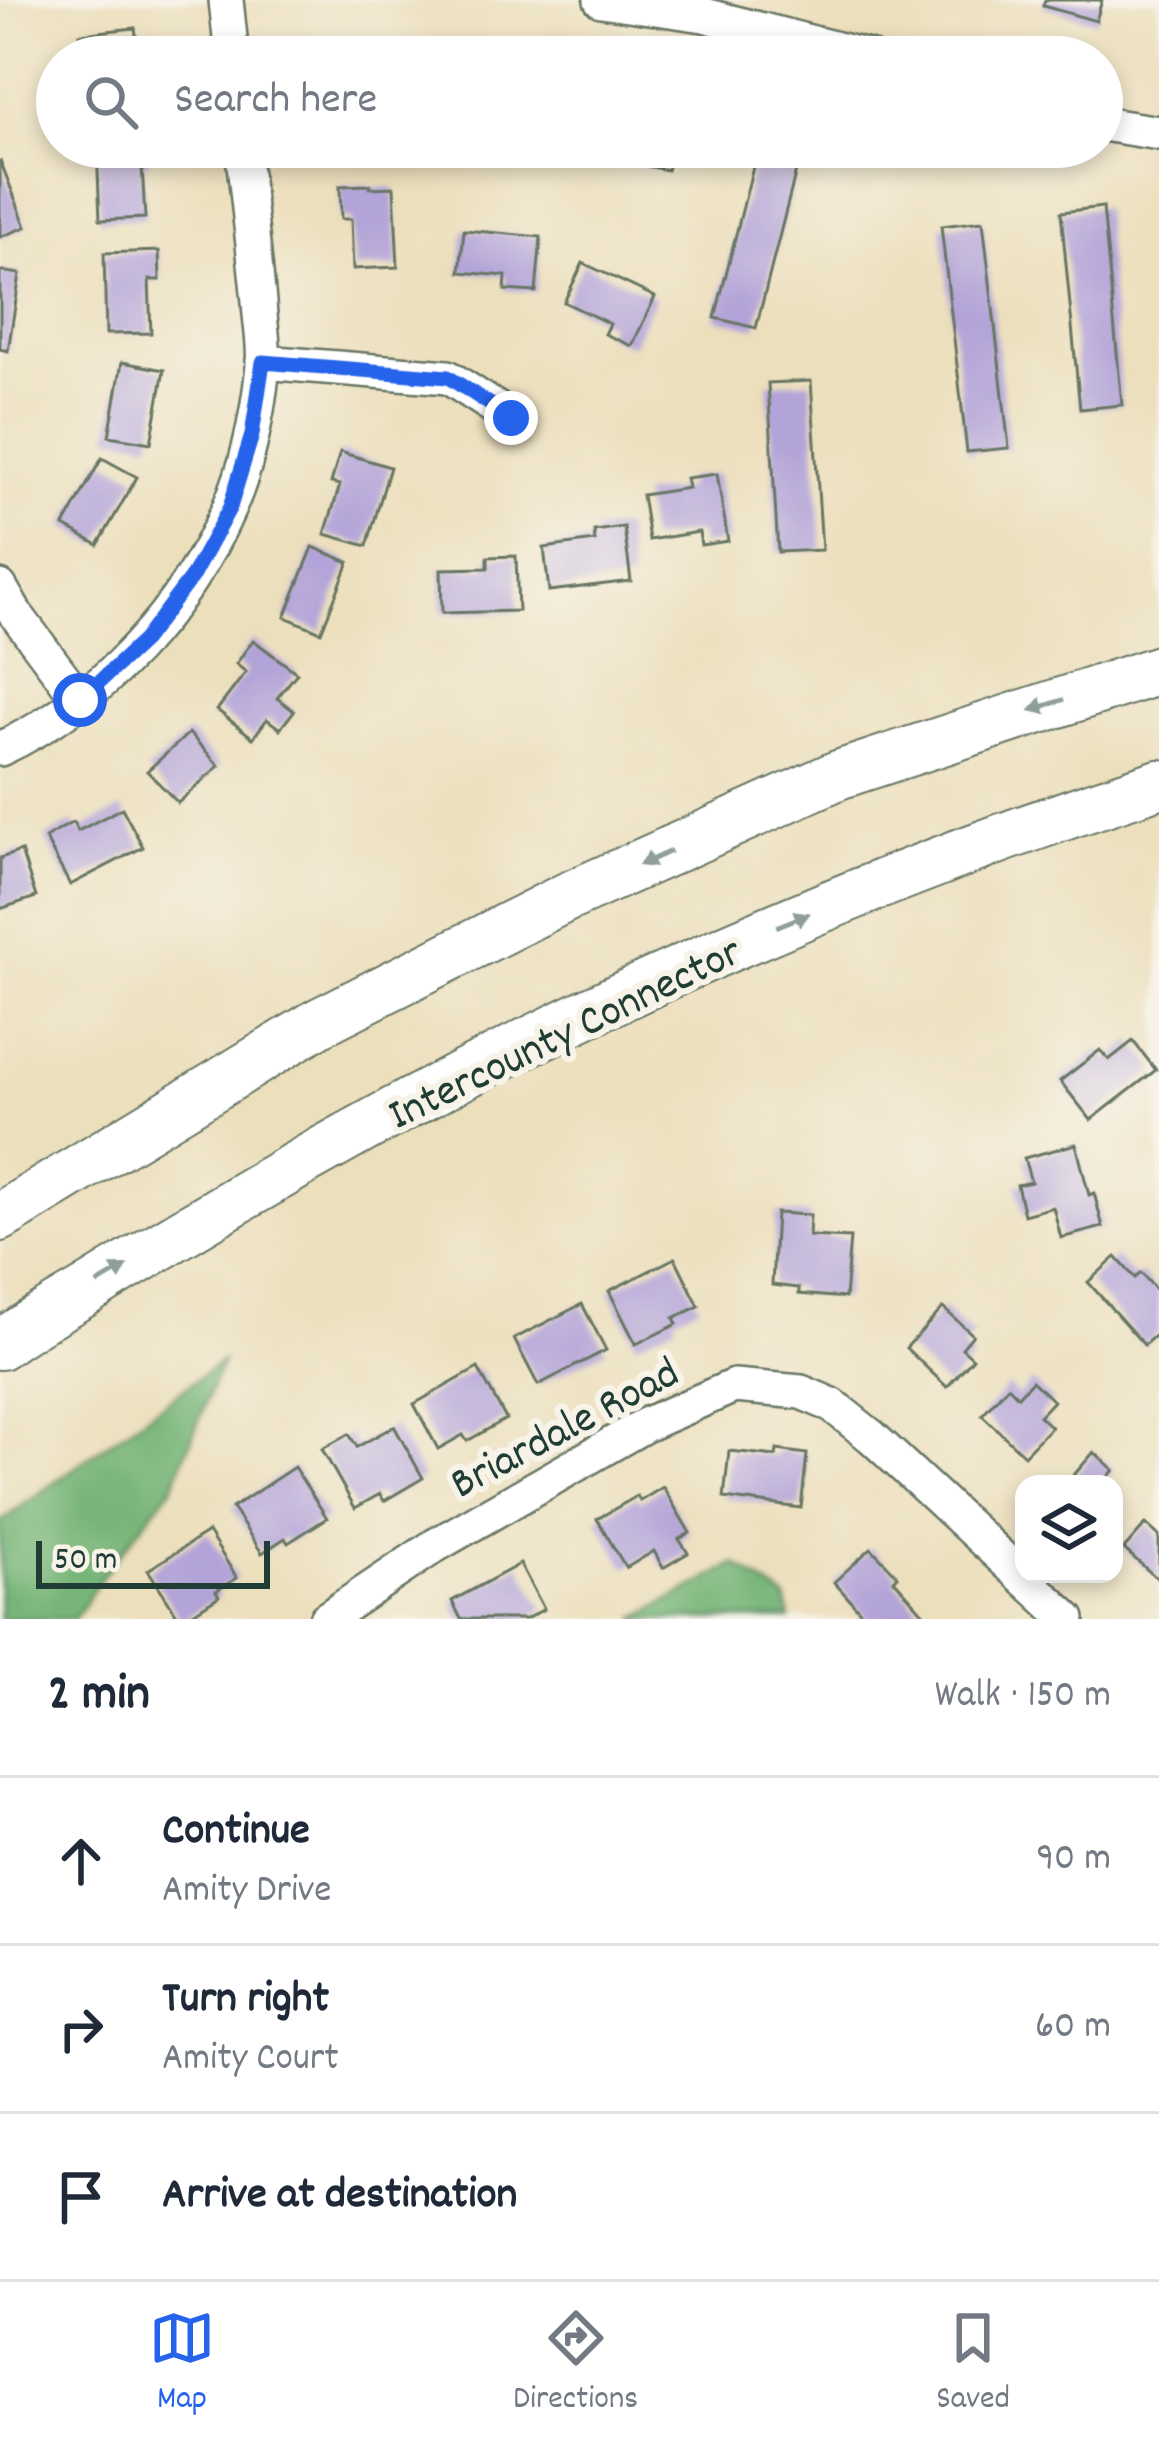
<!DOCTYPE html>
<html lang="en">
<head>
<meta charset="utf-8">
<style>
  :root { --surface:#fff; --page:#f6f6f7; --text:#1f2937; --muted:#747a83; --line:#e0e1e3; --accent:#2563eb }
  body { margin:0; font-family:Dekko,sans-serif; background:var(--page); color:var(--text) }
  .controls { position:absolute; right:36px; bottom:36px; display:grid; overflow:hidden; border-radius:24px; box-shadow:0 6px 18px #0003 }
  .controls button { width:108px; height:108px; display:grid; place-items:center; padding:0; border:0; border-bottom:3px solid var(--line); background:var(--surface); color:var(--text); font:60px sans-serif }
  .scale { position:absolute; left:36px; bottom:30px; width:234px; box-sizing:border-box; padding-left:12px; border:6px solid #1f3d34; border-top:0; font-size:33px; line-height:42px; white-space:nowrap; color:#1f3d34; -webkit-text-stroke:9px #f7f3e8; paint-order:stroke }
  .stop { position:absolute; width:36px; height:36px; margin:-27px; border:9px solid #2563eb; border-radius:50%; background:#fff }
  .stop.end { background:#2563eb; border-color:#fff; box-shadow:0 3px 12px #0008 }
  .list { margin:0; padding:0; list-style:none }
  h2 { display:flex; justify-content:space-between; align-items:center; height:156px; margin:0; padding:0 48px; font-size:51px }
  h2 small { font-size:39px; font-weight:400; color:var(--muted) }
  .list li { display:grid; grid-template-columns:78px 1fr auto; gap:36px; align-items:center; box-sizing:border-box; height:168px; padding:0 48px; border-top:3px solid var(--line) }
  .list b { display:block; font-size:45px; white-space:nowrap }
  .list p { margin:0; font-size:39px; white-space:nowrap; color:var(--muted) }
  .list em { font-size:39px; font-style:normal; color:var(--muted) }
  .icon { flex:none; width:66px; height:66px; fill:none; stroke:currentColor; stroke-width:2; stroke-linecap:round; stroke-linejoin:round }
  .map { position:relative; flex:none; width:1159px; height:1619px; overflow:hidden }
  .search { position:absolute; background:var(--surface); box-shadow:0 6px 18px #0003; left:36px; right:36px; top:36px; height:132px; display:flex; align-items:center; gap:30px; box-sizing:border-box; padding:0 42px; border-radius:66px; color:var(--muted); font-size:45px }
  .sheet { height:660px; background:var(--surface) }
  nav { display:flex; justify-content:space-around; align-items:center; box-sizing:border-box; height:168px; border-top:3px solid var(--line); background:var(--surface); font-size:33px; color:var(--muted) }
  nav a { display:grid; justify-items:center; gap:6px }
  nav .on { color:var(--accent) }
  .map>svg:first-child { display:block }
</style>
</head>
<body>
<div class="map">
<svg width="1159" height="1619" viewBox="0 0 1159 1619">
  <rect width="100%" height="100%" fill="#f7f3e8"/>
  <filter id="ink" filterUnits="userSpaceOnUse"><feTurbulence type="fractalNoise" baseFrequency=".00833" numOctaves="2"/><feDisplacementMap in="SourceGraphic" scale="24" xChannelSelector="R" yChannelSelector="G"/><feConvolveMatrix kernelMatrix="1 2 1 2 8 2 1 2 1" color-interpolation-filters="sRGB"/></filter>
  <filter id="wash" filterUnits="userSpaceOnUse"><feTurbulence type="fractalNoise" baseFrequency=".004" numOctaves="4" result="noise"/><feDisplacementMap in="SourceGraphic" scale="48" xChannelSelector="R" yChannelSelector="G"/><feGaussianBlur stdDeviation="2.7" result="paint"/><feColorMatrix in="noise" values="0 0 0 0 0 0 0 0 0 0 0 0 0 0 0 0 0 1.4 0 .05"/><feComposite in="paint" operator="in"/></filter>
  <g filter="url(#wash)">
    <rect width="100%" height="100%" fill="#ecdfbc"/>
    <g fill="#77b678" stroke="#4b7a56" stroke-width="3">
      <polygon points="222,1361 173,1486 104,1574 74,1619 0,1619 0,1522"/>
      <polygon points="736,1564 786,1599 790,1619 635,1619"/>
    </g>
    <g id="blocks">
      <g fill="#b2a3d8">
        <polygon points="1045,0 1102,0 1096,21 1043,6"/>
        <polygon points="135,28 139,54 83,57 80,34"/>
        <polygon points="97,147 148,147 149,164 142,165 145,218 100,220"/>
        <polygon points="646,147 707,147 704,159 672,152 667,170 642,165"/>
        <polygon points="758,147 802,147 756,328 715,318"/>
        <polygon points="0,160 26,227 0,237"/>
        <polygon points="370,185 370,188 394,187 398,267 353,269 351,219 341,219 340,186"/>
        <polygon points="1103,207 1122,405 1080,409 1061,212"/>
        <polygon points="983,221 1009,448 967,452 941,226"/>
        <polygon points="464,230 541,237 536,292 505,290 506,276 460,272"/>
        <polygon points="159,251 160,280 149,280 151,333 106,334 104,253"/>
        <polygon points="583,263 655,297 632,346 605,334 610,324 564,302"/>
        <polygon points="0,271 20,274 8,351 0,349"/>
        <polygon points="122,362 164,370 151,443 109,436"/>
        <polygon points="811,381 822,550 778,552 768,383"/>
        <polygon points="340,452 390,467 367,546 325,534 340,485 331,483"/>
        <polygon points="102,458 137,477 98,545 64,526"/>
        <polygon points="717,474 728,541 701,545 699,532 649,540 642,495 688,488 686,478"/>
        <polygon points="624,527 631,581 549,591 544,548 595,541 594,531"/>
        <polygon points="313,547 349,562 321,632 285,617"/>
        <polygon points="516,556 518,611 442,613 441,569 488,568 488,557"/>
        <polygon points="253,640 297,673 277,698 294,711 280,729 267,719 253,738 217,710 246,672 236,664"/>
        <polygon points="189,733 219,766 178,803 147,771"/>
        <polygon points="122,808 143,847 70,885 45,838 73,822 78,831"/>
        <polygon points="21,851 36,897 0,909 0,858"/>
        <polygon points="1133,1041 1156,1070 1091,1120 1060,1081 1100,1050 1109,1060"/>
        <polygon points="1076,1144 1089,1195 1094,1193 1103,1227 1061,1238 1053,1207 1024,1215 1017,1185 1031,1182 1024,1158"/>
        <polygon points="776,1213 810,1215 809,1236 850,1238 845,1298 799,1294 799,1288 772,1285"/>
        <polygon points="1116,1257 1135,1278 1141,1273 1159,1293 1159,1332 1144,1345 1088,1282"/>
        <polygon points="675,1258 699,1306 674,1318 677,1324 636,1344 609,1291"/>
        <polygon points="582,1304 606,1350 538,1385 514,1339"/>
        <polygon points="943,1308 973,1335 962,1348 973,1358 947,1387 906,1348"/>
        <polygon points="478,1368 506,1419 467,1441 463,1435 438,1449 414,1404"/>
        <polygon points="1032,1381 1053,1401 1039,1416 1051,1427 1024,1455 982,1415 1008,1386 1018,1396"/>
        <polygon points="394,1426 423,1478 384,1501 380,1494 355,1508 322,1449 349,1434 357,1447"/>
        <polygon points="777,1450 807,1454 801,1508 724,1498 729,1451 776,1456"/>
        <polygon points="1094,1452 1114,1470 1104,1481 1107,1484 1066,1484"/>
        <polygon points="294,1467 327,1518 288,1543 285,1538 262,1553 232,1508"/>
        <polygon points="663,1487 690,1533 679,1539 688,1553 663,1568 654,1551 626,1568 597,1519 637,1496 640,1501"/>
        <polygon points="1146,1524 1159,1536 1159,1580 1124,1549"/>
        <polygon points="208,1532 237,1578 216,1591 219,1596 184,1619 180,1619 148,1570"/>
        <polygon points="871,1548 898,1576 894,1580 927,1617 924,1619 867,1619 834,1582"/>
        <polygon points="520,1564 544,1609 526,1619 461,1619 452,1601"/>
      </g>
    </g>
  </g>
  <g filter="url(#ink)">
    <use href="#blocks" fill-opacity="0" stroke="#677664" stroke-width="3"/>
    <g fill="none" stroke-linecap="round" stroke-linejoin="round">
      <g stroke="#677664" stroke-width="38">
        <g id="minor">
          <polyline points="226,0 232,57"/>
          <polyline points="601,0 704,15 868,57"/>
          <polyline points="1102,124 1159,133"/>
          <polyline points="263,362 448,377 511,418"/>
          <polyline points="0,587 15,613 80,700"/>
          <path d="M0 749C100 703 185 609 229 508 248 466 258 413 263 366 265 345 260 323 259 302 254 250 248 199 242 147"/>
          <polyline points="326,1619 436,1545 645,1425 734,1386 801,1392 832,1405 872,1437 1068,1619"/>
        </g>
      </g>
      <g stroke="#677664" stroke-width="52">
        <g id="highway">
          <polyline points="0,1217 320,1022 565,898 838,775 1159,670"/>
          <path d="M0 1345C27 1325 56 1309 85 1292 131 1263 178 1235 225 1207 519 1033 833 889 1159 784"/>
        </g>
      </g>
      <use href="#minor" stroke="#fff" stroke-width="33"/>
      <use href="#highway" stroke="#fff" stroke-width="48"/>
    </g>
    <defs><path id="oneway-solid" d="M-6-.8H1V-3.2L6.5 0L1 3.2V.8H-6Z" transform="scale(3)"/></defs>
    <g fill="#8f9e9a">
      <use href="#oneway-solid" transform="translate(1047 705) rotate(162)"/>
      <use href="#oneway-solid" transform="translate(655 858) rotate(156)"/>
      <use href="#oneway-solid" transform="translate(793 920) rotate(-22)"/>
      <use href="#oneway-solid" transform="translate(112 1275) rotate(-31)"/>
    </g>
  </g>
  <g fill="none" stroke-linecap="round" stroke-linejoin="round" filter="url(#ink)">
    <polyline stroke="#2563eb" stroke-width="15" points="80,700 144,640 193,575 230,507 252,435 263,362 448,377 511,418"/>
  </g>
  <g text-anchor="middle" stroke-width="12" stroke-linejoin="round" paint-order="stroke">
    <g font-size="45" fill="#1f3d34" stroke="#f7f3e8">
      <text transform="translate(563 1030) rotate(-26)" y="16">Intercounty Connector</text>
      <text transform="translate(563 1425) rotate(-28)" y="16">Briardale Road</text>
    </g>
  </g>
</svg>
<div class="controls">
<button><svg class="icon" aria-label="layers" viewBox="0 0 24 24"><path d="M12 4l9 5-9 5-9-5zM3 14l9 5 9-5"/></svg></button>
</div>
<div class="scale">50 m</div>
<div class="stop" style="left:80px;top:700px"></div>
<div class="stop end" style="left:511px;top:418px"></div>
<div class="search"><svg class="icon" aria-label="search" viewBox="0 0 24 24"><circle cx="10" cy="10" r="6"/><path d="M15 15l6 6"/></svg>Search here</div>
</div>
<section class="sheet">
<h2>2 min<small>Walk · 150 m</small></h2>
<ul class="list">
<li><svg class="icon" aria-label="ahead" viewBox="0 0 24 24"><path d="M12 20V5M6 11l6-6 6 6"/></svg><div><b>Continue</b><p>Amity Drive</p></div><em>90 m</em></li>
<li><svg class="icon" aria-label="right" viewBox="0 0 24 24"><path d="M7 20v-9h11M14 6l5 5-5 5"/></svg><div><b>Turn right</b><p>Amity Court</p></div><em>60 m</em></li>
<li><svg class="icon" aria-label="arrive" viewBox="0 0 24 24"><path d="M6 21V4h12l-3 4 3 4H6"/></svg><div><b>Arrive at destination</b></div></li>
</ul>
</section>
<nav>
<a class="on"><svg class="icon" aria-label="map" viewBox="0 0 24 24"><path d="M3 6l6-2 6 2 6-2v14l-6 2-6-2-6 2zM9 4v14M15 6v14"/></svg>Map</a>
<a><svg class="icon" aria-label="directions" viewBox="0 0 24 24"><path d="M12 3l9 9-9 9-9-9zM9 14v-3h6M13 9l2 2-2 2"/></svg>Directions</a>
<a><svg class="icon" aria-label="saved" viewBox="0 0 24 24"><path d="M7 4h10v16l-5-4-5 4z"/></svg>Saved</a>
</nav>
</body>
</html>
